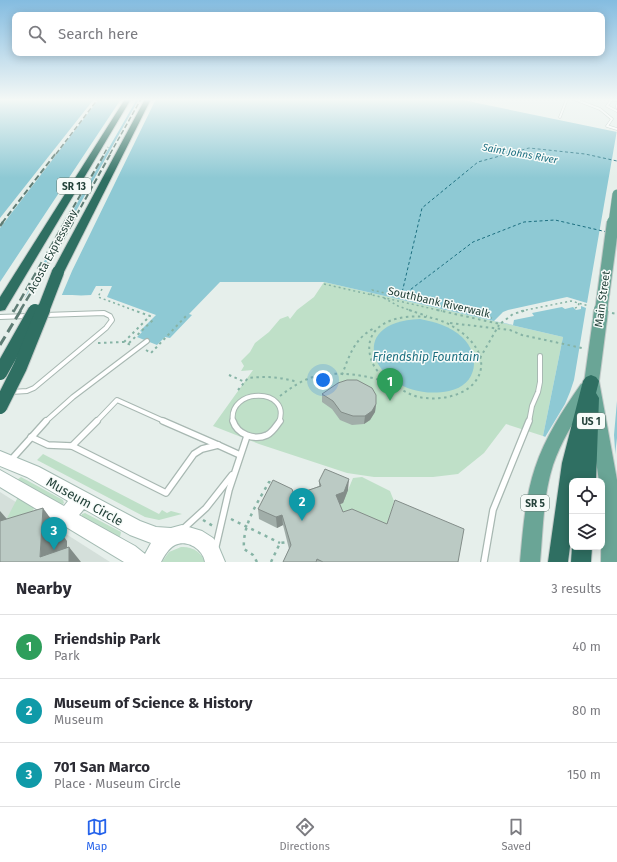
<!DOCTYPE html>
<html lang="en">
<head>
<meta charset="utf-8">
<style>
  :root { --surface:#fff; --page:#f2f2f3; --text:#2b2b33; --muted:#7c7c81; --line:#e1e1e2; --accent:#2563eb }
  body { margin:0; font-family:"Fira Sans",sans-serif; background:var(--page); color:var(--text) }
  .controls { position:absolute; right:12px; bottom:12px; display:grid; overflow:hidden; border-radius:8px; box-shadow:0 2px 10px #0003 }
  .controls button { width:36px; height:36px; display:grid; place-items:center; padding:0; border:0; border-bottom:1px solid var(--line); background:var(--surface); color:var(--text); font:20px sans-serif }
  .you { position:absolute; left:323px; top:380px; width:14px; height:14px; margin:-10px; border:3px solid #fff; border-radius:50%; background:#1a73e8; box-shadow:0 0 0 6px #1a73e833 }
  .badge { display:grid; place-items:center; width:26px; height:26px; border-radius:50%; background:var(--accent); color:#fff; font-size:13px; font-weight:700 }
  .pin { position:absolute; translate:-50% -33px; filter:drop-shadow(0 1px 2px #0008) }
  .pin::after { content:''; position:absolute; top:21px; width:14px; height:12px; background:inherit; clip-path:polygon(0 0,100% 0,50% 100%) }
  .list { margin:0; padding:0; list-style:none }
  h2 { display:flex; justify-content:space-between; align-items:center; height:52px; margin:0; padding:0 16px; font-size:17px }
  h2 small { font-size:13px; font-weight:400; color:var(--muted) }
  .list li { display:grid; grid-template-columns:26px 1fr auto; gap:12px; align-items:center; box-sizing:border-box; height:64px; padding:0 16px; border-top:1px solid var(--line) }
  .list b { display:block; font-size:15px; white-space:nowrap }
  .list p { margin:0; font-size:13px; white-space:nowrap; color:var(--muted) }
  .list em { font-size:13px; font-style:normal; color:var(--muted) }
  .icon { flex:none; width:22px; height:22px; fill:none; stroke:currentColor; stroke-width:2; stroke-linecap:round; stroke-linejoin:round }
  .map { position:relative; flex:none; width:617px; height:562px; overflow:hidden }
  .search { position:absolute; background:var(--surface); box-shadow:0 2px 10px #0003; left:12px; right:12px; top:12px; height:44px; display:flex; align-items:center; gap:10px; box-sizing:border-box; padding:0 14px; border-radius:8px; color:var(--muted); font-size:15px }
  .sheet { height:244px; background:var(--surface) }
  nav { display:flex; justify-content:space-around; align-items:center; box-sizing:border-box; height:56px; border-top:1px solid var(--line); background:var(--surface); font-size:11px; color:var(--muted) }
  nav a { display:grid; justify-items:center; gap:2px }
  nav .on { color:var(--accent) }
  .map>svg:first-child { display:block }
</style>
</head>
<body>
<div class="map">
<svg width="617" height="562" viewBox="0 0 617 562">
  <rect width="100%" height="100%" fill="#e6efeb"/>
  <polygon fill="#d4dfda" points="0,492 110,562 0,562"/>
  <g fill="#bfe0c8">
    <polygon points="324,282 563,337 543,436 506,424 484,453 458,474 433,477 374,477 347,473 259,444 213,426 253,370 241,371 244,366 241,361 250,352 255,343 269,332 280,319 288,316 290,319 297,310 314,297"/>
    <polygon points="43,454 159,514 162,510 167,513 171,511 182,514 159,520 145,517 37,460"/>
    <polygon points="21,477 63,500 64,503 61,505 17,480"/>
    <polygon points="362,477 390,491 394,501 386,531 351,519 335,506 348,490 353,478"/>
    <polygon points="18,497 34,507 33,512 5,522"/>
    <polygon points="85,513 121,532 120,537 119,538 81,518 82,514"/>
    <path d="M181 547C191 546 202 552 205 562H162L169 552Z"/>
  </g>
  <g fill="#8ec9d4">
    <path d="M0 99H458L617 132V438L614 463 543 436 563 337 324 282H220L189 314 192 315 170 338 165 337 157 345 137 337 142 332 140 331 156 315 107 297 112 286H96L91 295C80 296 73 295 63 295 42 295 20 298 0 302Z"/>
    <path d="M420 319C435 322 450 326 462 337 481 355 478 385 449 391 379 405 336 322 420 319Z"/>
  </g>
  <g fill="#e6efeb">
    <polygon points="94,99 99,99 0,228 0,218"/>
    <polygon points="121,99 137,99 53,245 23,301 0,304 0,282"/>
    <polygon points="139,99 156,99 72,271 61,297 23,301 57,245"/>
    <polygon points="617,130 617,401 614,435 616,464 615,465 544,439 565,404 570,392 574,380 586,308 581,306 581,309 576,310 573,307 565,309 562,307 532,313 534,316 514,320 513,325 494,321 503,312 508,310 567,297 587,303"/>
  </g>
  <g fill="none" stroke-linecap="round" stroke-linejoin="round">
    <g stroke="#1c6f80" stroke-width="1" stroke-dasharray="3 2.5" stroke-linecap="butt">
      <polyline points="402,296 473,242 524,222 555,220 607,232"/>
      <polyline points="401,297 422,208 478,162 529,148 585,154 617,161"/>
    </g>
    <g stroke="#a8b8b2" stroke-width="3">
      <g id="service-far2">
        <polyline points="574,99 600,109 612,119 607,126 617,129"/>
        <polyline points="612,99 607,106 617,111"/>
        <polyline points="617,105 617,107"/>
        <polyline points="560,117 567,99"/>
      </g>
    </g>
    <g stroke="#a8b8b2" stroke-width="6">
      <g id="service-far1">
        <polyline points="0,317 27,316"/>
        <polyline points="11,392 27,391 34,388 106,328 112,320 110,316 104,313 45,315"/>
        <polyline points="45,422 73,397 147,341"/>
        <polyline points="96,422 117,400 166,422"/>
        <path d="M233 422C227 387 292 387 279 422"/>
        <polyline points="529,422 532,406 538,392 540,382 540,356"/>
      </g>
    </g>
    <g stroke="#a8b8b2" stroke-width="8">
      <g id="service">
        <polyline points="97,421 72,446 166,493 194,454 202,449 218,445"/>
        <polyline points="163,421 218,445"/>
        <path d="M233 421C237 434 254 441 267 435 273 432 276 426 280 421"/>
        <polyline points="31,437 48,445 72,446"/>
        <polyline points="218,445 240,455"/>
        <polyline points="11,460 46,421"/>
        <polyline points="183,529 206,508 232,475"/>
        <polyline points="216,546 229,490 247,436"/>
        <polyline points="484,562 493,510 529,421"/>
      </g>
    </g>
    <g stroke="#a8b8b2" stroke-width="2">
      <polygon id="tertiary" points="608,99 617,99 617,101 608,100"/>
    </g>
    <g stroke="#a4bbb3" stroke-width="2">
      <path id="secondary" d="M0 451 39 467 140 521 156 527 171 528 182 525 202 531 213 538 217 543 225 562H205C203 550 188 539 175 545 169 548 164 556 161 562H124L0 487V470L64 506 68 501 27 477 0 466ZM84 509 130 535 151 543 145 554 135 546 79 515Z"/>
    </g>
    <g stroke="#c2cac8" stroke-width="2">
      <path id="primary" d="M600 314 605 316 607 319 599 381 617 480V562H601L602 481H599L587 400C574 421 561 442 553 465 543 496 543 530 540 562H520C523 530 525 498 535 468 545 437 563 410 581 384L584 383 593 319 595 316Z"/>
    </g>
    <g stroke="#c2cac8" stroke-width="2">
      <g id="motorway">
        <polygon points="125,99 131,99 5,310 0,311 0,297"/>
        <polygon points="145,99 151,99 64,272 62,275 54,275 52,272"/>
        <polygon points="591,375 596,377 599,381 596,393 599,398 596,481 578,481 578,478 578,481 572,481 572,531 568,562 548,562 562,463 583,381 586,377"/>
        <polygon points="572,547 592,547 591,562 571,562"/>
      </g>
    </g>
    <g stroke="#86b3a5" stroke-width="1.5" stroke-dasharray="2 3" stroke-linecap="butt">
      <polyline points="324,284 442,311"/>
      <polyline points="102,289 98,297 136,311"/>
      <polyline points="371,295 372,290 461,311"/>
      <polyline points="384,298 398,306 412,311"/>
      <polyline points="575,308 578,307 579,303"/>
      <polyline points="521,311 571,301 589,306"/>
    </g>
    <g stroke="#86b3a5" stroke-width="2" stroke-dasharray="2.5 3.5" stroke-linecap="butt">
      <polyline points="409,310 427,316"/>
      <polyline points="437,310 500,324 513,314 527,310"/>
      <polyline points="456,310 492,318"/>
      <polyline points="612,313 617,314"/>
      <polyline points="450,323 510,330 522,335 582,348"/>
      <polyline points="124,342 150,316 133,310"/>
      <polyline points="98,343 124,342 131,345"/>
      <polyline points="129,343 155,318"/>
      <polyline points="146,350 151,353 187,315"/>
      <polyline points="480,358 499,325"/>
      <polyline points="229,375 245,382"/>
      <path d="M342 375C349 356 355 337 375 328"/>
      <path d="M238 390 248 378C265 376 281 377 297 382"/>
      <path d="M280 396C288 390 296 384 305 380 330 369 364 374 389 383 399 387 408 395 419 397 437 401 466 397 477 379 494 351 456 323 432 318 403 312 360 322 371 359 373 367 381 375 386 382"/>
    </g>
    <g stroke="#86b3a5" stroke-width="2.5" stroke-dasharray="3 4.5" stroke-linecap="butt">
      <polyline points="231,519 280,543"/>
      <polyline points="203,520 213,526"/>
      <path d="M257 562 253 555 244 549C242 525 258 502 269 482L271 483"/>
      <polyline points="271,562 280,543 288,542"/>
    </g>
    <use href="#service-far2" stroke="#fff" stroke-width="2"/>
    <use href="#service-far1" stroke="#fff" stroke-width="4"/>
    <use href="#service" stroke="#fff" stroke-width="5.5"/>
    <use href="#tertiary" fill="#fff" fill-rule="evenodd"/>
    <use href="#secondary" fill="#fff" fill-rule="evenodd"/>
    <use href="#primary" fill="#6aa596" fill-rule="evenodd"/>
    <use href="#motorway" fill="#2f6f62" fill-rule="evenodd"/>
    <g stroke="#5f7d75" stroke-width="1.5" stroke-dasharray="5 2.5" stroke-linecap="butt">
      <polyline points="56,154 98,99"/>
      <polyline points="104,154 108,147"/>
      <polyline points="110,154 141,99"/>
    </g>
    <g stroke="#5f7d75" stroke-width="2" stroke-dasharray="6 3" stroke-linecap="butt">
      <polyline points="2,223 56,153"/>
      <polyline points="64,223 105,153"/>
      <polyline points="72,223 111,153"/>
    </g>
    <g stroke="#5f7d75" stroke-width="2.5" stroke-dasharray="8 4" stroke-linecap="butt">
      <polyline points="0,226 3,222"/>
      <polyline points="14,311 65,222"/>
      <polyline points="20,311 73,222"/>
    </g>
    <g stroke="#5f7d75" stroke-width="3" stroke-dasharray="10 5" stroke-linecap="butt">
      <polyline points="13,312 14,310"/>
      <polyline points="0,345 21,310"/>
    </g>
    <g stroke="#c2cac8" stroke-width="10" stroke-linecap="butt">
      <polyline id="primary-bridge-far2" points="613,223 617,194"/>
    </g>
    <g stroke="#c2cac8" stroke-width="14" stroke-linecap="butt">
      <polyline id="primary-bridge-far1" points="601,311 613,222"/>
    </g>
    <g stroke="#c2cac8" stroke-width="16" stroke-linecap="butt">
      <polyline id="primary-bridge" points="600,319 601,310"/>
    </g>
    <g stroke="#c2cac8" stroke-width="14" stroke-linecap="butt">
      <polyline id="motorway-bridge-far1" points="43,311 58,272"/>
    </g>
    <g stroke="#c2cac8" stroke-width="16" stroke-linecap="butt">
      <g id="motorway-bridge">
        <polyline points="0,373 35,311"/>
        <polyline points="0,407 20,367 43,310"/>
      </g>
    </g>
    <use href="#primary-bridge-far2" stroke="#6aa596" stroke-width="9"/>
    <use href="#primary-bridge-far1" stroke="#6aa596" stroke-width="12"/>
    <use href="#primary-bridge" stroke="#6aa596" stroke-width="14"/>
    <use href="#motorway-bridge-far1" stroke="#2f6f62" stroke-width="12"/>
    <use href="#motorway-bridge" stroke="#2f6f62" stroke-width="14"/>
  </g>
  <g fill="#a1aea9">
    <polygon points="322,394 376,404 375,412 370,420 364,424 352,425 340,420 332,409 322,402"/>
    <polygon points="319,481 348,490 343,503 340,504 343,512 458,562 283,562 289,549 283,525 277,528 259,519 258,509 319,486"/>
  </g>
  <g fill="#838d89">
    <polygon points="376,404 375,412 370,420 364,424 365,416"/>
    <polygon points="349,479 348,490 343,503 335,506 336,495"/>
    <polygon points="43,508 67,541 67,562 40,557"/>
    <polygon points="0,511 22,536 0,536"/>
    <polygon points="282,515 283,525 277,528 276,517"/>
    <polygon points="69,547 81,562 69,562"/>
  </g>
  <g fill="#bbcac4" stroke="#838d89">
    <polygon points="347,380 357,380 372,388 376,395 376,404 372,411 365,416 353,416 341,412 333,401 322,394 338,383"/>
    <polygon points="325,469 349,479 344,492 336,495 343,512 352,509 387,524 395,500 464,529 458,562 323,562 317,559 316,562 283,562 291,545 282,515 276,517 258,509 273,480 292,489 294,495 321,486 319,481"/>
    <polygon points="43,508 40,557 69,547 69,562 0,562 0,521"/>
  </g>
  <linearGradient id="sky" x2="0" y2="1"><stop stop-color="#84bce0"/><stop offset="0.56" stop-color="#f4f8f6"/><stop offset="1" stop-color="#f4f8f6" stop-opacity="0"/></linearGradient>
  <rect width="617" height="178" fill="url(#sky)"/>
  <g text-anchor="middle" stroke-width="3" stroke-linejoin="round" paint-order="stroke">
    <g font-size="10" font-style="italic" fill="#1c6f80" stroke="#f7fbf9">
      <text transform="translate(520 153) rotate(10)" y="4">Saint Johns River</text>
    </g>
    <g fill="#f7fbf9" stroke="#637a73" stroke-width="1">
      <rect x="57" y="178" width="34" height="16" rx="3"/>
      <rect x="577" y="413" width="28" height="16" rx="3"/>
      <rect x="521" y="495" width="28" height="16" rx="3"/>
    </g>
    <g font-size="10" font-weight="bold" fill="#24423a">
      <text x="74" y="190">SR 13</text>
      <text x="591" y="425">US 1</text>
      <text x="535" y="507">SR 5</text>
    </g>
    <g font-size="11" fill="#24423a" stroke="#f7fbf9">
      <text transform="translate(52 251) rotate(-62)" y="4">Acosta Expressway</text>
      <text transform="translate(602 299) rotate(-82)" y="4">Main Street</text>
      <text transform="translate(439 302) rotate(13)" y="4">Southbank Riverwalk</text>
    </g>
    <g font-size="12" font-style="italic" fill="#1c6f80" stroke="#f7fbf9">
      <text x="426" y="361">Friendship Fountain</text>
    </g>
    <g font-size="13" fill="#24423a" stroke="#f7fbf9">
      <text transform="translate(85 501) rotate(29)" y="5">Museum Circle</text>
    </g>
  </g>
</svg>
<div class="controls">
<button><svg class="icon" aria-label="locate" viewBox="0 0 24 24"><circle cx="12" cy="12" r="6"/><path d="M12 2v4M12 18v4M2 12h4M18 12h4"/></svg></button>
<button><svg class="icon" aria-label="layers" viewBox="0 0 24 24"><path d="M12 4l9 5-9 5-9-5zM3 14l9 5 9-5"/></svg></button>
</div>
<div class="you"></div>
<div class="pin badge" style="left:390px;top:401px;background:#2e9e5b">1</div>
<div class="pin badge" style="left:302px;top:521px;background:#0f9aa8">2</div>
<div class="pin badge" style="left:54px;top:550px;background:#0f9aa8">3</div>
<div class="search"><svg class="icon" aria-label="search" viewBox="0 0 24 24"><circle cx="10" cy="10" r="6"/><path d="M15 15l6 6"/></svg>Search here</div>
</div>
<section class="sheet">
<h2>Nearby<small>3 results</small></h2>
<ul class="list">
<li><span class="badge" style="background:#2e9e5b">1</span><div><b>Friendship Park</b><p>Park</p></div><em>40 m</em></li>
<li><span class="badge" style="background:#0f9aa8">2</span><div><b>Museum of Science &amp; History</b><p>Museum</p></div><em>80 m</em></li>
<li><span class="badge" style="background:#0f9aa8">3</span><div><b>701 San Marco</b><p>Place · Museum Circle</p></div><em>150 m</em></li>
</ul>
</section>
<nav>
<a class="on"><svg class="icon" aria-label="map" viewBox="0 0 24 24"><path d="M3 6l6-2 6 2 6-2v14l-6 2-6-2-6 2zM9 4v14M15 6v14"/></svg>Map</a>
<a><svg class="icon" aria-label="directions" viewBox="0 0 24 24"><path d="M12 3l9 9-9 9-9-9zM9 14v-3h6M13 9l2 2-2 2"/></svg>Directions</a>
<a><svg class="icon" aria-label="saved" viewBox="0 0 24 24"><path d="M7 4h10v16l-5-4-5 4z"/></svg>Saved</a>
</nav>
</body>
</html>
